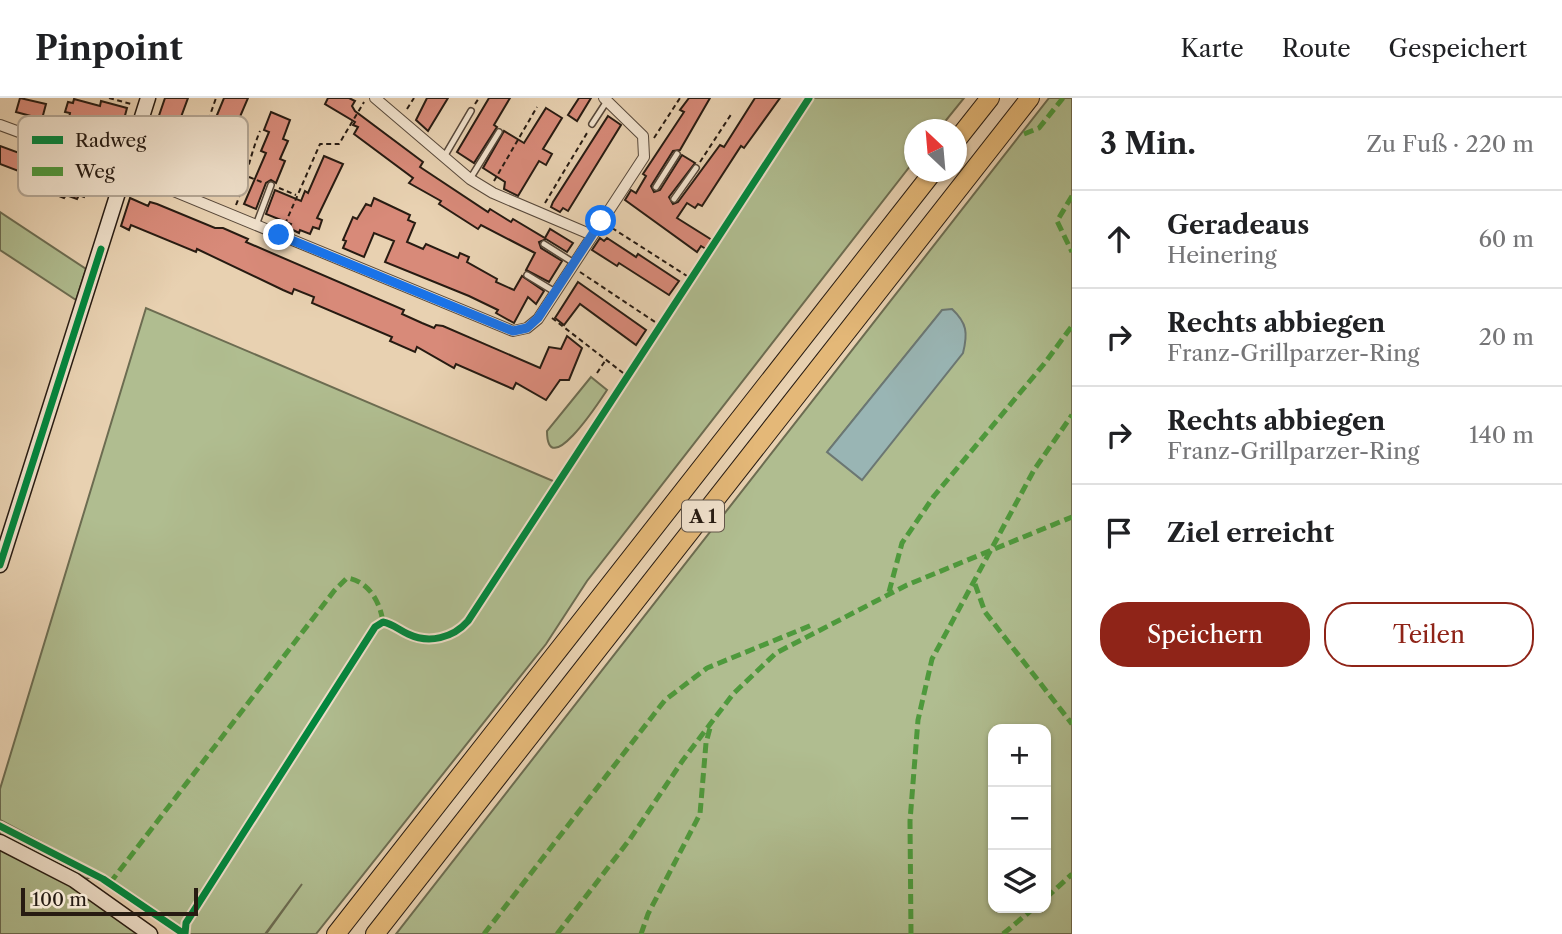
<!DOCTYPE html>
<html lang="de">
<head>
<meta charset="utf-8">
<style>
  :root { --surface:#fff; --page:#f6f6f6; --text:#202124; --muted:#757577; --line:#e0e0e0; --accent:#8f2418 }
  body { margin:0; font-family:"Libre Caslon Text",serif; background:var(--page); color:var(--text) }
  .controls { position:absolute; right:21px; bottom:21px; display:grid; overflow:hidden; border-radius:14px; box-shadow:0 2px 5px #0004 }
  .controls button { width:63px; height:63px; display:grid; place-items:center; padding:0; border:0; border-bottom:2px solid var(--line); background:var(--surface); color:var(--text); font:35px sans-serif }
  .compass { position:absolute; left:904px; top:21px; width:63px; height:63px; border-radius:50%; background:var(--surface); box-shadow:0 2px 5px #0004; rotate:334deg }
  .scale { position:absolute; left:21px; bottom:18px; width:177px; box-sizing:border-box; padding-left:7px; border:4px solid #271b12; border-top:0; font-size:19px; line-height:24px; white-space:nowrap; color:#271b12; -webkit-text-stroke:5px #f0e1cc; paint-order:stroke }
  .stop { position:absolute; width:21px; height:21px; margin:-16px; border:5px solid #1a73e8; border-radius:50%; background:#fff }
  .stop.end { background:#1a73e8; border-color:#fff; box-shadow:0 2px 7px #0008 }
  .list { margin:0; padding:0; list-style:none }
  h2 { display:flex; justify-content:space-between; align-items:center; height:91px; margin:0; padding:0 28px; font-size:30px }
  h2 small { font-size:23px; font-weight:400; color:var(--muted) }
  .list li { display:grid; grid-template-columns:46px 1fr auto; gap:21px; align-items:center; box-sizing:border-box; height:98px; padding:0 28px; border-top:2px solid var(--line) }
  .list b { display:block; font-size:26px; white-space:nowrap }
  .list p { margin:0; font-size:23px; white-space:nowrap; color:var(--muted) }
  .list em { font-size:23px; font-style:normal; color:var(--muted) }
  .actions { display:flex; gap:14px; padding:21px 28px }
  .actions a { flex:1; padding:16px 0; border:2px solid var(--accent); border-radius:28px; text-align:center; font-size:24px; color:var(--accent) }
  .actions .main { background:var(--accent); color:#fff }
  .icon { flex:none; width:38px; height:38px; fill:none; stroke:currentColor; stroke-width:2; stroke-linecap:round; stroke-linejoin:round }
  .map { position:relative; flex:none; width:1072px; height:836px; overflow:hidden }
  header { display:flex; align-items:center; gap:42px; box-sizing:border-box; height:98px; padding:0 35px; background:var(--surface); border-bottom:2px solid var(--line) }
  header strong { font-size:33px }
  nav { display:flex; gap:38px; margin-inline-start:auto; font-size:24px }
  main { display:flex }
  aside { flex:1; background:var(--surface) }
  .map>svg:first-child { display:block }
</style>
</head>
<body>
<header>
<strong>Pinpoint</strong>
<nav><a>Karte</a><a>Route</a><a>Gespeichert</a></nav>
</header>
<main>
<div class="map">
<svg width="1072" height="836" viewBox="0 0 1072 836">
  <rect width="100%" height="100%" fill="#e8d1b1"/>
  <filter id="stains"><feTurbulence type="fractalNoise" baseFrequency=".00286" numOctaves="4"/><feColorMatrix values="0 0 0 0 .2 0 0 0 0 .09 0 0 0 0 .02 0 0 0 .5 -.17"/></filter>
  <radialGradient id="worn" r=".72"><stop offset=".6" stop-color="#630" stop-opacity="0"/><stop offset="1" stop-color="#630" stop-opacity=".3"/></radialGradient>
  <g fill="#b0bd90" stroke="#6c6c51" stroke-width="2" fill-rule="evenodd">
    <polygon points="813,0 964,0 939,31 914,32 914,63 587,483 546,546 316,836 266,836 302,786 265,836 186,836 99,775 0,722 0,691 146,210 560,386"/>
    <path d="M1049 0H1072V836H396ZM942 213 862 381H861L828 353ZM993 631H1046V810H993Z"/>
    <polygon points="0,114 86,171 76,202 0,152"/>
    <path d="M591 279 607 292C601 301 547 385 547 333Z"/>
    <polygon points="0,730 94,778 86,781 0,738"/>
    <polygon points="0,752 92,798 141,836 0,836"/>
  </g>
  <path fill="#99b5b4" stroke="#6b7773" stroke-width="2" d="M952 211C967 225 968 235 963 255L862 382 827 354 942 212Z"/>
  <g fill="#d88a79" stroke="#271b12" stroke-width="2">
    <polygon points="20,0 46,6 42,21 16,14"/>
    <polygon points="165,0 188,0 170,49 175,51 167,70 158,66 156,71 146,67 155,43 151,41"/>
    <polygon points="224,0 248,0 230,42 235,44 227,63 234,66 230,75 223,72 213,95 204,91 206,87 196,82 215,36 210,34"/>
    <polygon points="328,0 349,0 355,3 352,8 355,13 423,64 420,69 488,114 490,111 511,124 513,121 545,140 550,131 573,145 567,154 546,141 539,144 541,150 562,163 549,184 526,172 535,155 481,127 478,131 439,106 441,103 409,85 413,80 354,36 358,29 353,27 355,24 325,6"/>
    <polygon points="427,0 448,0 428,33 416,22"/>
    <polygon points="489,0 510,0 494,27 497,29 474,65 457,54"/>
    <polygon points="579,0 591,0 577,23 568,17"/>
    <polygon points="689,0 710,0 680,52 673,53 651,88 654,94 660,92 682,57 695,65 669,99 673,106 678,104 720,47 724,49 755,0 780,0 744,50 741,48 702,108 698,106 695,110 687,105 677,120 712,142 706,151 701,148 697,154 625,102 631,92 636,95 646,78 643,76 684,14 680,12"/>
    <polygon points="74,1 100,8 101,3 127,10 122,29 105,24 96,24 95,27 69,20 70,15 65,14 68,4 73,5"/>
    <polygon points="546,10 562,20 543,51 552,56 546,67 539,63 518,98 504,91 505,84 483,70 504,33 524,45"/>
    <polygon points="271,14 290,22 283,41 288,43 280,61 285,63 276,85 271,82 266,85 256,111 244,106 266,55 261,53 269,34 264,32"/>
    <polygon points="608,18 621,27 568,113 563,110 560,114 551,109 553,104"/>
    <polygon points="0,48 90,81 84,99 79,97 77,101 66,97 64,100 56,97 58,90 32,80 30,85 21,82 24,75 0,66"/>
    <polygon points="324,58 343,66 317,120 322,122 319,131 313,129 310,136 300,132 299,135 289,130 291,126 266,116 275,92 301,103 305,93 308,95"/>
    <polygon points="130,100 148,108 150,104 157,106 215,130 223,130 248,141 246,144 404,212 402,216 422,225 434,230 436,227 443,228 540,270 549,249 561,251 567,238 582,250 569,282 560,282 546,302 516,285 513,291 456,266 454,270 417,249 415,254 390,243 392,239 312,205 314,199 294,191 292,196 283,192 197,151 196,154 131,127 129,132 121,128"/>
    <polygon points="374,100 410,117 408,122 415,125 407,144 423,151 426,146 458,160 460,155 469,159 467,164 497,181 496,184 514,192 522,178 544,193 536,206 528,199 514,225 496,215 498,212 469,198 385,164 394,143 374,135 364,159 343,150 346,143 343,142 353,119 357,121 366,106 371,108"/>
    <polygon points="600,140 604,143 607,140 636,159 638,156 679,183 669,197 619,165 617,168 592,152"/>
    <polygon points="578,184 646,232 636,247 580,206 564,227 555,220"/>
  </g>
  <g fill="none" stroke-linecap="round" stroke-linejoin="round">
    <g stroke="#57483a" stroke-width="8">
      <g id="lane">
        <polyline points="592,26 607,3"/>
        <polyline points="444,59 471,13"/>
        <polyline points="470,81 499,34"/>
        <polyline points="656,89 677,56"/>
        <polyline points="674,101 696,70"/>
        <polyline points="256,127 271,87"/>
        <polyline points="544,146 574,165"/>
        <polyline points="527,177 555,194"/>
      </g>
    </g>
    <g stroke="#57483a" stroke-width="12">
      <g id="street">
        <polyline points="375,0 470,81 493,95 592,137"/>
        <polyline points="0,27 125,73 513,233 527,230 538,221 644,59 643,38 604,0"/>
      </g>
    </g>
    <g stroke="#271b12" stroke-width="17">
      <g id="secondary">
        <polyline points="0,467 148,0"/>
        <polyline points="0,744 74,782 150,836"/>
      </g>
    </g>
    <g stroke="#271b12" stroke-width="20">
      <g id="highway">
        <polyline points="956,43 990,0"/>
        <polyline points="336,836 933,74"/>
        <polyline points="375,836 1030,0"/>
      </g>
    </g>
    <g stroke="#271b12" stroke-width="2" stroke-dasharray="5 3.5" stroke-linecap="butt">
      <polyline points="109,0 131,6"/>
      <polyline points="475,6 479,0"/>
      <polyline points="407,11 414,0"/>
      <polyline points="654,40 680,0"/>
      <polyline points="700,64 732,15"/>
      <polyline points="249,79 264,85"/>
      <polyline points="494,83 537,9"/>
      <polyline points="186,86 216,0"/>
      <polyline points="279,90 296,97"/>
      <polyline points="545,105 587,35"/>
      <path d="M236 107C246 82 250 57 260 33"/>
      <polyline points="285,126 320,46 339,46 364,4"/>
      <polyline points="612,130 687,178"/>
      <polyline points="580,174 655,224"/>
      <polyline points="552,220 627,278"/>
      <polyline points="597,275 605,263"/>
    </g>
    <use href="#lane" stroke="#f0e1cc" stroke-width="5"/>
    <use href="#street" stroke="#f0e1cc" stroke-width="10"/>
    <use href="#secondary" stroke="#f0e1cc" stroke-width="14"/>
    <use href="#highway" stroke="#e4b878" stroke-width="18"/>
    <g stroke="#4e993c" stroke-width="5" stroke-dasharray="10 5" stroke-linecap="butt">
      <polyline points="1024,36 1039,30 1063,0"/>
      <polyline points="1072,98 1057,123 1072,154"/>
      <polyline points="975,486 985,514 1072,626"/>
      <polyline points="889,494 902,445 934,398 1044,266 1072,228"/>
      <path d="M110 785 334 493 347 480C368 483 380 503 383 524"/>
      <polyline points="1046,800 1072,776"/>
      <polyline points="484,836 665,602 707,570 812,527"/>
      <polyline points="557,836 630,741 683,662 733,596 776,555 907,487 1072,419"/>
      <polyline points="641,836 648,816 700,716 706,645 710,630"/>
      <polyline points="911,836 910,723 918,622 932,561 1034,372 1072,317"/>
      <polyline points="1003,836 1034,810"/>
    </g>
    <g stroke="#f0e1cc" stroke-width="11">
      <g id="cycleway">
        <polyline points="0,467 101,151"/>
        <polyline points="0,728 103,781 184,836"/>
        <path d="M185 836 186 825 375 529 383 524C393 526 399 532 408 536 429 546 453 540 468 523L809 0"/>
      </g>
    </g>
    <use href="#cycleway" stroke="#00873e" stroke-width="7"/>
  </g>
  <g fill="none" stroke-linecap="round" stroke-linejoin="round">
    <polyline stroke="#1a73e8" stroke-width="9" points="279,137 513,233 527,230 538,220 601,123"/>
  </g>
  <g text-anchor="middle" stroke-width="5" stroke-linejoin="round" paint-order="stroke">
    <rect fill="#f0e1cc" stroke="#63564a" stroke-width="2" x="682" y="402.5" width="42" height="31" rx="5"/>
    <g font-size="19" font-weight="bold" fill="#271b12">
      <text x="703" y="425">A 1</text>
    </g>
  </g>
  <rect x="18" y="18" width="230" height="80" rx="10" fill="#f0e1cc" stroke="#b4a694" stroke-width="2"/>
  <rect x="32" y="38" width="31" height="8" fill="#00873e"/>
  <rect x="32" y="69" width="31" height="9" fill="#4e993c"/>
  <g font-size="19" fill="#271b12">
    <text x="75" y="49">Radweg</text>
    <text x="75" y="80">Weg</text>
  </g>
  <rect width="100%" height="100%" filter="url(#stains)"/>
  <rect width="100%" height="100%" fill="url(#worn)"/>
</svg>
<div class="controls">
<button>+</button>
<button>−</button>
<button><svg class="icon" aria-label="layers" viewBox="0 0 24 24"><path d="M12 4l9 5-9 5-9-5zM3 14l9 5 9-5"/></svg></button>
</div>
<svg class="compass" viewBox="-18 -18 36 36"><path d="M0-13l5 13h-10z" fill="#e53935"/><path d="M0 13l5-13h-10z" fill="#757577"/></svg>
<div class="scale">100 m</div>
<div class="stop" style="left:601px;top:123px"></div>
<div class="stop end" style="left:279px;top:137px"></div>
</div>
<aside>
<h2>3 Min.<small>Zu Fuß · 220 m</small></h2>
<ul class="list">
<li><svg class="icon" aria-label="ahead" viewBox="0 0 24 24"><path d="M12 20V5M6 11l6-6 6 6"/></svg><div><b>Geradeaus</b><p>Heinering</p></div><em>60 m</em></li>
<li><svg class="icon" aria-label="right" viewBox="0 0 24 24"><path d="M7 20v-9h11M14 6l5 5-5 5"/></svg><div><b>Rechts abbiegen</b><p>Franz-Grillparzer-Ring</p></div><em>20 m</em></li>
<li><svg class="icon" aria-label="right" viewBox="0 0 24 24"><path d="M7 20v-9h11M14 6l5 5-5 5"/></svg><div><b>Rechts abbiegen</b><p>Franz-Grillparzer-Ring</p></div><em>140 m</em></li>
<li><svg class="icon" aria-label="arrive" viewBox="0 0 24 24"><path d="M6 21V4h12l-3 4 3 4H6"/></svg><div><b>Ziel erreicht</b></div></li>
</ul>
<div class="actions"><a class="main">Speichern</a><a>Teilen</a></div>
</aside>
</main>
</body>
</html>
